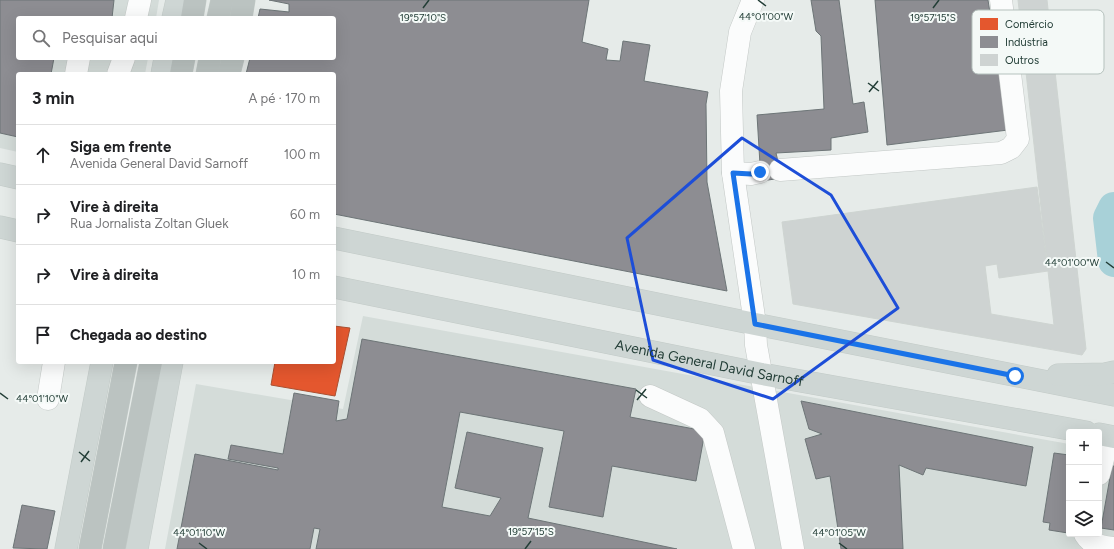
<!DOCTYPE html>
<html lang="pt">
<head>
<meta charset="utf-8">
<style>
  :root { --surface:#fff; --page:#f2f2f2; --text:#202124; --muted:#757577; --line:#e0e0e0 }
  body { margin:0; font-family:Figtree,sans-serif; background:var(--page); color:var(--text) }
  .controls { position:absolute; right:12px; bottom:12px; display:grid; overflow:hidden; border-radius:4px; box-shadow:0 4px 16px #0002 }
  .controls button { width:36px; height:36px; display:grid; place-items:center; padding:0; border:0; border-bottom:1px solid var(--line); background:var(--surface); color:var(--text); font:20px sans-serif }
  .stop { position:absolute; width:12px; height:12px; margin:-9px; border:3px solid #1a73e8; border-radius:50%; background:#fff }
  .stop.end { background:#1a73e8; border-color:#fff; box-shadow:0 1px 4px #0008 }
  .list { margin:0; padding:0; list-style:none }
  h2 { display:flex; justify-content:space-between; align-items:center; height:52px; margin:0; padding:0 16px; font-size:17px }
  h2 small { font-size:13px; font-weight:400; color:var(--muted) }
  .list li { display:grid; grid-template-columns:26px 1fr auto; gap:12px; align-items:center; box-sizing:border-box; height:60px; padding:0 16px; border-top:1px solid var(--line) }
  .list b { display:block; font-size:15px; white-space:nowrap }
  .list p { margin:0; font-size:13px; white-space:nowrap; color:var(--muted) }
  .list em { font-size:13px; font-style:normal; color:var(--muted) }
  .icon { flex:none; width:22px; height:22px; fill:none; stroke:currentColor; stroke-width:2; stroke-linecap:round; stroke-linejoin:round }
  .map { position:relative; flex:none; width:1114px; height:549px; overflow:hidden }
  .search { position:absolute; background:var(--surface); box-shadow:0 4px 16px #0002; left:16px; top:16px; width:320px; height:44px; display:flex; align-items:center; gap:10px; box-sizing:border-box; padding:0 14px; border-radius:4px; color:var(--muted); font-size:15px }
  .panel { position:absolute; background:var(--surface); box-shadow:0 4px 16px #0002; left:16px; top:72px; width:320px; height:292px; border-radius:4px }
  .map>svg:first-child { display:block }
</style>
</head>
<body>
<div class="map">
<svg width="1114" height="549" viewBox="0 0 1114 549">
  <rect width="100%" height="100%" fill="#e6ebe9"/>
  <g fill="#d4dcd9">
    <polygon points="0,0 159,0 156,18 18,18 18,58 148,58 145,74 18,74 18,152 0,148"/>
    <polygon points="363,316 1069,444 1069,534 1099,534 1099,450 1114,452 1114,549 165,549 196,384 343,409"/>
  </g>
  <polygon fill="#e4572e" stroke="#aa5031" points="334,326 350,328 335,396 271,385 275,362 334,362"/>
  <g fill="#8d8d92" stroke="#6d7577">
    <polygon points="0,0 114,0 112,18 18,18 18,58 54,58 51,74 18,74 18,137 0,133"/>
    <polygon points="269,0 589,0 582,42 608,49 606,60 620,61 623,41 650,45 644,81 708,92 706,104 707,182 727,291 334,214 334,74 246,74 250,58 334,58 334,18 258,18 260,9 289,12 289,4"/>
    <polygon points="811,0 839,0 853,104 864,102 868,132 831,138 831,150 776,153 782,178 761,181 757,115 824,109 821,36 816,31"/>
    <polygon points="875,0 988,0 1008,130 887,145"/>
    <polygon points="362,339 636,389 630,417 705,431 696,481 612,466 603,517 549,507 564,431 460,412 442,507 490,516 501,498 455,488 467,432 543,448 528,518 677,549 316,549 320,529 314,528 310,549 177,549 195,454 278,470 278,468 228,459 231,445 283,454 294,393 339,401 336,421 347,419"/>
    <polygon points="801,401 1033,447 1026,486 926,468 923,475 899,465 903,549 841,549 830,476 816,479 805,439 822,434 809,429"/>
    <polygon points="1054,453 1069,455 1069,525 1068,533 1049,530 1050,523 1043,522"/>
    <polygon points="1112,466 1114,466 1114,530 1101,528"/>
    <polygon points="22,505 55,511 47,549 13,548"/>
  </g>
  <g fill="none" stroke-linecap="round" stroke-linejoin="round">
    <polyline stroke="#a8d1d8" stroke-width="32" points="1114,208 1109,218 1114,261"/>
  </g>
  <polygon fill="#ced3d2" stroke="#ced4d1" points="1018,0 1047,0 1086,349 1082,355 793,304 782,222 1037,187 1048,271 999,278 997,264 985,266 991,314 1054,325"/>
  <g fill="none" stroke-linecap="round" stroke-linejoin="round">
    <g stroke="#c3c8c6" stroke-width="23">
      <g id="minor">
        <polyline points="753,0 740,32 731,91 733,173 755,324 756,345 793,549"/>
        <polyline points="136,18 140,0"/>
        <polyline points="76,74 79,58"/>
        <polyline points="118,74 124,58"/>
        <polyline points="780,170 1001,153 1011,148 1018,139 1001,0"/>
        <polyline points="733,173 751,174 760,172"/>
        <polyline points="650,396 700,419 713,433 744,549"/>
        <polyline points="48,399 54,362"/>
        <polyline points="1099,474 1103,459 1106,436"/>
        <path d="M1085 534C1092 545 1101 547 1114 548"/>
      </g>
    </g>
    <g stroke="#c2cac7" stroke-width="23">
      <g id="major">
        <polyline points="173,18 177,0"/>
        <polyline points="162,74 165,58"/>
        <polyline points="0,174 18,178"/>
        <polyline points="0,227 18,231"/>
        <polyline points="334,238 755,324 1114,395"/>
        <path id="s1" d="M334 287 762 374 1086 432"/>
        <polyline points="1058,375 1105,374 1114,372"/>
        <polyline points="1099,434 1114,437"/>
        <polyline points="66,549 102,362"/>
        <polyline points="137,549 172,362"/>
      </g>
    </g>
    <g stroke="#c2cac7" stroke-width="23">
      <g id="highway">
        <polyline points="192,18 195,0"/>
        <polyline points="218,18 222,0"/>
        <polyline points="241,18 244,0"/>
        <polyline points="181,74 184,58"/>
        <polyline points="207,74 210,58"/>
        <polyline points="229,74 233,58"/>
        <polyline points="90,549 126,362"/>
        <polyline points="114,549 151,362"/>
      </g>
    </g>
    <use href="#minor" stroke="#fbfcfc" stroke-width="22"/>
    <use href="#major" stroke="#ced6d4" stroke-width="22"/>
    <use href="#highway" stroke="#bbc3c1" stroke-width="22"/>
  </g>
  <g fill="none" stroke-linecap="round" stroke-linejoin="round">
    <polyline stroke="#1a73e8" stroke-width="5" points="760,172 751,174 733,173 755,324 1015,376"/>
  </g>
  <path fill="none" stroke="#1d4ed8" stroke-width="3" stroke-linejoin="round" d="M742 138 831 195 898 308 773 399 653 360 627 238Z"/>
  <path fill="none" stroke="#233e37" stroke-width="1.5" d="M758 0 766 6M423 8 429 0M933 8 939 0M868 83 879 91M869 92 878 81M1106 262 1114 268M636 390 647 398M0 393 8 399M637 400 646 389M79 452 90 461M81 462 89 451M199 543 207 549M839 543 847 549M525 549 531 541"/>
  <g text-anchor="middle" stroke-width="4" stroke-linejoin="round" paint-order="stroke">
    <g font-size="14" fill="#233e37" stroke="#f4f9f7">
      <text dy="5" stroke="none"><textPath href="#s1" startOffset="383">Avenida General David Sarnoff</textPath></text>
    </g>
  </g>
  <rect x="972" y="10" width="132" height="64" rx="6" fill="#f4f9f7" stroke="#b5c1bd" stroke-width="1"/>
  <rect x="980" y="18" width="18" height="12" fill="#e4572e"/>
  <rect x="980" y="36" width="18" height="12" fill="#8d8d92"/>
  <rect x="980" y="54" width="18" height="12" fill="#ced3d2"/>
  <g font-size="11" fill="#233e37">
    <text x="1005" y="28">Comércio</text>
    <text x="1005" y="46">Indústria</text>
    <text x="1005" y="64">Outros</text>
  </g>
  <g font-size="10" text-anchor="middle" fill="#233e37" stroke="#f4f9f7" stroke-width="4" stroke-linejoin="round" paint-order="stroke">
    <text x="766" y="20">44°01'00"W</text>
    <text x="423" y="21">19°57'10"S</text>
    <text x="933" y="21">19°57'15"S</text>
    <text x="1072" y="266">44°01'00"W</text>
    <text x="42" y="402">44°01'10"W</text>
    <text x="531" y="535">19°57'15"S</text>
    <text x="199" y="536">44°01'10"W</text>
    <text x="839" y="536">44°01'05"W</text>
  </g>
</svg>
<div class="controls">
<button>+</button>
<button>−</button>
<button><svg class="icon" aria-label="layers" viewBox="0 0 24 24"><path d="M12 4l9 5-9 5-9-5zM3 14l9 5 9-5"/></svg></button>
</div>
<div class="stop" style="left:1015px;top:376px"></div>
<div class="stop end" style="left:760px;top:172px"></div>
<div class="search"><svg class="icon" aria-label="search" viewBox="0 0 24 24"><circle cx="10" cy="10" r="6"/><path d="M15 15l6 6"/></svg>Pesquisar aqui</div>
<section class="panel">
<h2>3 min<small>A pé · 170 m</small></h2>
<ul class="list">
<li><svg class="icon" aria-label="ahead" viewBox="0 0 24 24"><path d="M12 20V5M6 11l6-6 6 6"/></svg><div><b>Siga em frente</b><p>Avenida General David Sarnoff</p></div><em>100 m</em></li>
<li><svg class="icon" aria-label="right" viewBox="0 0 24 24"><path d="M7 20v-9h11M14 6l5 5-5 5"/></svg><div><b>Vire à direita</b><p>Rua Jornalista Zoltan Gluek</p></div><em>60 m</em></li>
<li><svg class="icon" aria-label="right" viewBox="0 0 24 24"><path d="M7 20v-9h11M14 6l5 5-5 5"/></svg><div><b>Vire à direita</b></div><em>10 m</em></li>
<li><svg class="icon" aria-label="arrive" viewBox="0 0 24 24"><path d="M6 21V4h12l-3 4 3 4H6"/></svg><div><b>Chegada ao destino</b></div></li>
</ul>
</section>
</div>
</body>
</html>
